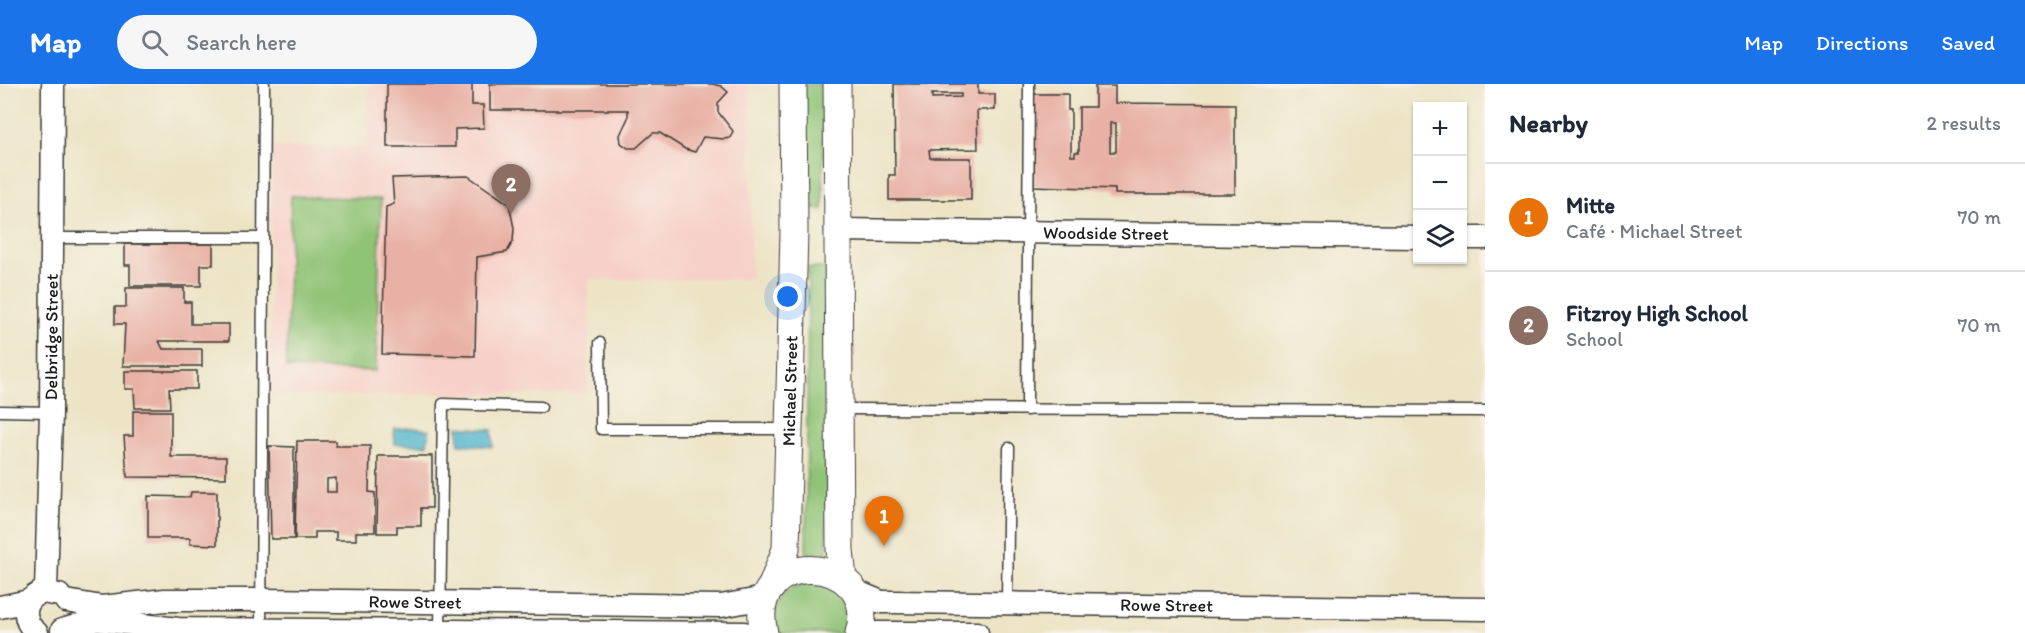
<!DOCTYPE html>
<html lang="en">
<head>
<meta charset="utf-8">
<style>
  :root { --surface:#fff; --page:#f6f6f7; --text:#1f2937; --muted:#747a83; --line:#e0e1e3; --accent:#1a73e8 }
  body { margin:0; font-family:Itim,sans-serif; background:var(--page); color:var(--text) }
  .controls { position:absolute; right:18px; top:18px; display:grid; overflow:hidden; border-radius:0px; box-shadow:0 2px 4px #0004 }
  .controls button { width:54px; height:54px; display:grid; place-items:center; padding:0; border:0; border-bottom:2px solid var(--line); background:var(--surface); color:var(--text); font:30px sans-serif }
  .you { position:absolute; left:788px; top:213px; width:21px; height:21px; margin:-15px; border:4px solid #fff; border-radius:50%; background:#1a73e8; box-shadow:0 0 0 9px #1a73e833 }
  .badge { display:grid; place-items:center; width:39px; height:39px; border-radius:50%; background:var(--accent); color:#fff; font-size:20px; font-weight:700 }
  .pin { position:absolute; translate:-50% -50px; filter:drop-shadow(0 2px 3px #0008) }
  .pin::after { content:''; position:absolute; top:32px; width:21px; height:18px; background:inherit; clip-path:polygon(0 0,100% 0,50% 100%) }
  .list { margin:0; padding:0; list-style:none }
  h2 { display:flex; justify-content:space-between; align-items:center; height:78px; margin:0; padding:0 24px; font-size:26px }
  h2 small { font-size:20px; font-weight:400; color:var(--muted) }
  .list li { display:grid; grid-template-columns:39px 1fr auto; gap:18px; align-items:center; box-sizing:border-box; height:108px; padding:0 24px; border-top:2px solid var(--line) }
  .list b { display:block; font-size:22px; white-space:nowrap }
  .list p { margin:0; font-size:20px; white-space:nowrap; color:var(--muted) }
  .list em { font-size:20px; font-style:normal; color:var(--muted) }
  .icon { flex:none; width:33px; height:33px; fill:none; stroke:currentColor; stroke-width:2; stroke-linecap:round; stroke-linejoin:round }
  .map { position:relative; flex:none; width:1485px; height:549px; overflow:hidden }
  header { display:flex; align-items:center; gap:36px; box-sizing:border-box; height:84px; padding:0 30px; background:var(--accent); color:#fff }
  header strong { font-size:28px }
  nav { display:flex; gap:33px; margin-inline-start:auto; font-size:21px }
  .search { width:420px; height:54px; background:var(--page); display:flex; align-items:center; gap:15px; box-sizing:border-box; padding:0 21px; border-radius:33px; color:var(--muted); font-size:22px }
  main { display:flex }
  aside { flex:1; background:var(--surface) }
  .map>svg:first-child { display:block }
</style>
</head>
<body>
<header>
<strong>Map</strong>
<div class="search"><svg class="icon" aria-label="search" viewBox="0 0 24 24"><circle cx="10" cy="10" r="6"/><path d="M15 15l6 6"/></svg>Search here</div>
<nav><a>Map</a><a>Directions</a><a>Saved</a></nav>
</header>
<main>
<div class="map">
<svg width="1485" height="549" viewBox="0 0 1485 549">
  <rect width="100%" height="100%" fill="#f7f3e8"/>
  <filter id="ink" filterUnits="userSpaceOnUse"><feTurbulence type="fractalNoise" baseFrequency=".0167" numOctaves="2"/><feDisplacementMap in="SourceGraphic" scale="12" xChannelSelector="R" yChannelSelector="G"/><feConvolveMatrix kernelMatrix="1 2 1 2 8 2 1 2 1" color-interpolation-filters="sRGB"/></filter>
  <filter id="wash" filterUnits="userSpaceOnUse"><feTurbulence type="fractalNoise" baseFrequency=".008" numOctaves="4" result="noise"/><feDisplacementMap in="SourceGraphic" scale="24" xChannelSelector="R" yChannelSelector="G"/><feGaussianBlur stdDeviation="1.35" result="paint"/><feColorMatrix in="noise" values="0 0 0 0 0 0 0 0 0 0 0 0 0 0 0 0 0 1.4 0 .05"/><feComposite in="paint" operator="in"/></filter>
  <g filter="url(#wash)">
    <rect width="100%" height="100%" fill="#ede4c6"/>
    <polygon fill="#f7d1c9" points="369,0 750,0 751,195 589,196 588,309 269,312 272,63 368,64"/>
    <g fill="#8fc375" stroke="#567048" stroke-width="1.5">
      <polygon points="801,0 824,0 823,125 801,126"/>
      <polygon points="291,112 381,115 376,287 286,284"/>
      <polygon points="808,184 829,184 827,469 806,469"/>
      <path d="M813 498C836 504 853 524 843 549H778C766 522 787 500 813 498Z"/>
    </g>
    <g fill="#4cb4cb" stroke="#346874" stroke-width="1.5">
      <polygon points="458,343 492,346 493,363 459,360"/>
      <polygon points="413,344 429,346 427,361 395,360 394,345"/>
    </g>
    <g id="blocks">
      <g fill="#e9b1a5" fill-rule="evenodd">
        <polygon points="387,0 472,0 472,21 483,21 484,44 455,45 455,63 387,63"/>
        <polygon points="490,0 712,0 721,2 728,8 718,19 718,28 733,47 730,54 724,55 703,53 695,68 685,65 660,49 653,49 636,64 628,64 621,59 620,51 628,34 628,26 490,26"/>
        <path d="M894 0H978V10H995V26H977L978 65 929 66 930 74H971V116H889V91H895ZM932 10H961V13L932 14Z"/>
        <path d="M1095 2H1115V19L1235 20V110H1115V105L1034 102V10H1068V26H1071V72H1075V68H1079V23H1095ZM1110 39H1116V68H1110Z"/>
        <polygon points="468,92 509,120 514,144 513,157 507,168 477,173 475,272 382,270 386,123 394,120 392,94"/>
        <polygon points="125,160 213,160 213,181 201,181 201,202 130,202 130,181 125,181"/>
        <polygon points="126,204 184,204 184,218 191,218 191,240 229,240 229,257 159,257 163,265 202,265 202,282 123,282 125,240 115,240 115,223 126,223"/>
        <polygon points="125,287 197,287 197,305 169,305 170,324 135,324 134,305 125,305"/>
        <polygon points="133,327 171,327 171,373 226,373 226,394 127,393 124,352 133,352"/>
        <path d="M297 357H336V362H370L369 408 375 409V448H356V456H336V448H315V455H295ZM336 394V408H327V395Z"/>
        <polygon points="269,362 294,363 294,455 271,455"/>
        <polygon points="378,372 432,372 432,424 421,424 421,442 397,442 397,449 377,449"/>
        <polygon points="191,408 217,408 217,461 190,460 190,454 148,454 148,412 190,413"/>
      </g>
    </g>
  </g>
  <g filter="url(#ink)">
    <use href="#blocks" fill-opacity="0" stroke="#3b3a36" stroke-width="1.5"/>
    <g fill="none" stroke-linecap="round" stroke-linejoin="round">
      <g stroke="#3b3a36" stroke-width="13">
        <g id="service">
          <polyline points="52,154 263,154"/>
          <polyline points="600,259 601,345 789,345"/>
          <polyline points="841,325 1485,327"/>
          <polyline points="1027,326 1029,0"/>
          <polyline points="0,327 51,328"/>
          <polyline points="1007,520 1009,364"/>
          <polyline points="440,547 443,320 541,323"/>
          <polyline points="261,549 264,0"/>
        </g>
      </g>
      <g stroke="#3b3a36" stroke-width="25">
        <g id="minor">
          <path id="s1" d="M836 146 1418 153"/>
          <polyline points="1462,154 1485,154"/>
          <path id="s2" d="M853 506 881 518H891L1485 525"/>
          <path id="s3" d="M46 507 51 328 53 0"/>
          <path id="s4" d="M66 517 102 523 165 516H262L721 522 765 514"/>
          <polyline points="0,523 29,517"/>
          <polyline points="62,546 97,536 178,545 744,549"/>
          <path d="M37 549C21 537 22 516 42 508L59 511"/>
          <polyline points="877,549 977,549"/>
        </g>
      </g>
      <g stroke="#3b3a36" stroke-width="29">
        <g id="tertiary">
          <polyline points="837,0 840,466 843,495"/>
          <path id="s5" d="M771 504 786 465 794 147 793 0"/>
          <path d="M764 549C743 460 883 469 859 549"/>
        </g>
      </g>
      <use href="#service" stroke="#fff" stroke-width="10"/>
      <use href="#minor" stroke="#fff" stroke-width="22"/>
      <use href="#tertiary" stroke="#fff" stroke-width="27"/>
    </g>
  </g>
  <g text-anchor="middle" stroke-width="5" stroke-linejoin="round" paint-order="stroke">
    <g font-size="18" fill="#1c1c1c" stroke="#f7f3e8">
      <text dy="6" stroke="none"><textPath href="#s1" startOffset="270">Woodside Street</textPath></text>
      <text dy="6" stroke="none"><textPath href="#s3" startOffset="254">Delbridge Street</textPath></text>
      <text dy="6" stroke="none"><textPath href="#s5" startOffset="200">Michael Street</textPath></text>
      <text dy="6" stroke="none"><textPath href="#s4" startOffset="350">Rowe Street</textPath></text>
      <text dy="6" stroke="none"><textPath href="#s2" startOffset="316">Rowe Street</textPath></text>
    </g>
  </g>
</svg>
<div class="controls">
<button>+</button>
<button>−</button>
<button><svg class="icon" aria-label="layers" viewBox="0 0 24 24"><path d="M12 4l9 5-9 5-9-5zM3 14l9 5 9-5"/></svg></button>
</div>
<div class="you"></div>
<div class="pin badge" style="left:884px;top:462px;background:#e8710a">1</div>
<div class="pin badge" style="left:511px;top:130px;background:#8d6e63">2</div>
</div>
<aside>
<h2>Nearby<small>2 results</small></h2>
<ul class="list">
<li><span class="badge" style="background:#e8710a">1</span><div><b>Mitte</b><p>Café · Michael Street</p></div><em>70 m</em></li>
<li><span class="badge" style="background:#8d6e63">2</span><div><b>Fitzroy High School</b><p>School</p></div><em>70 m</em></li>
</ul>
</aside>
</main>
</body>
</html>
